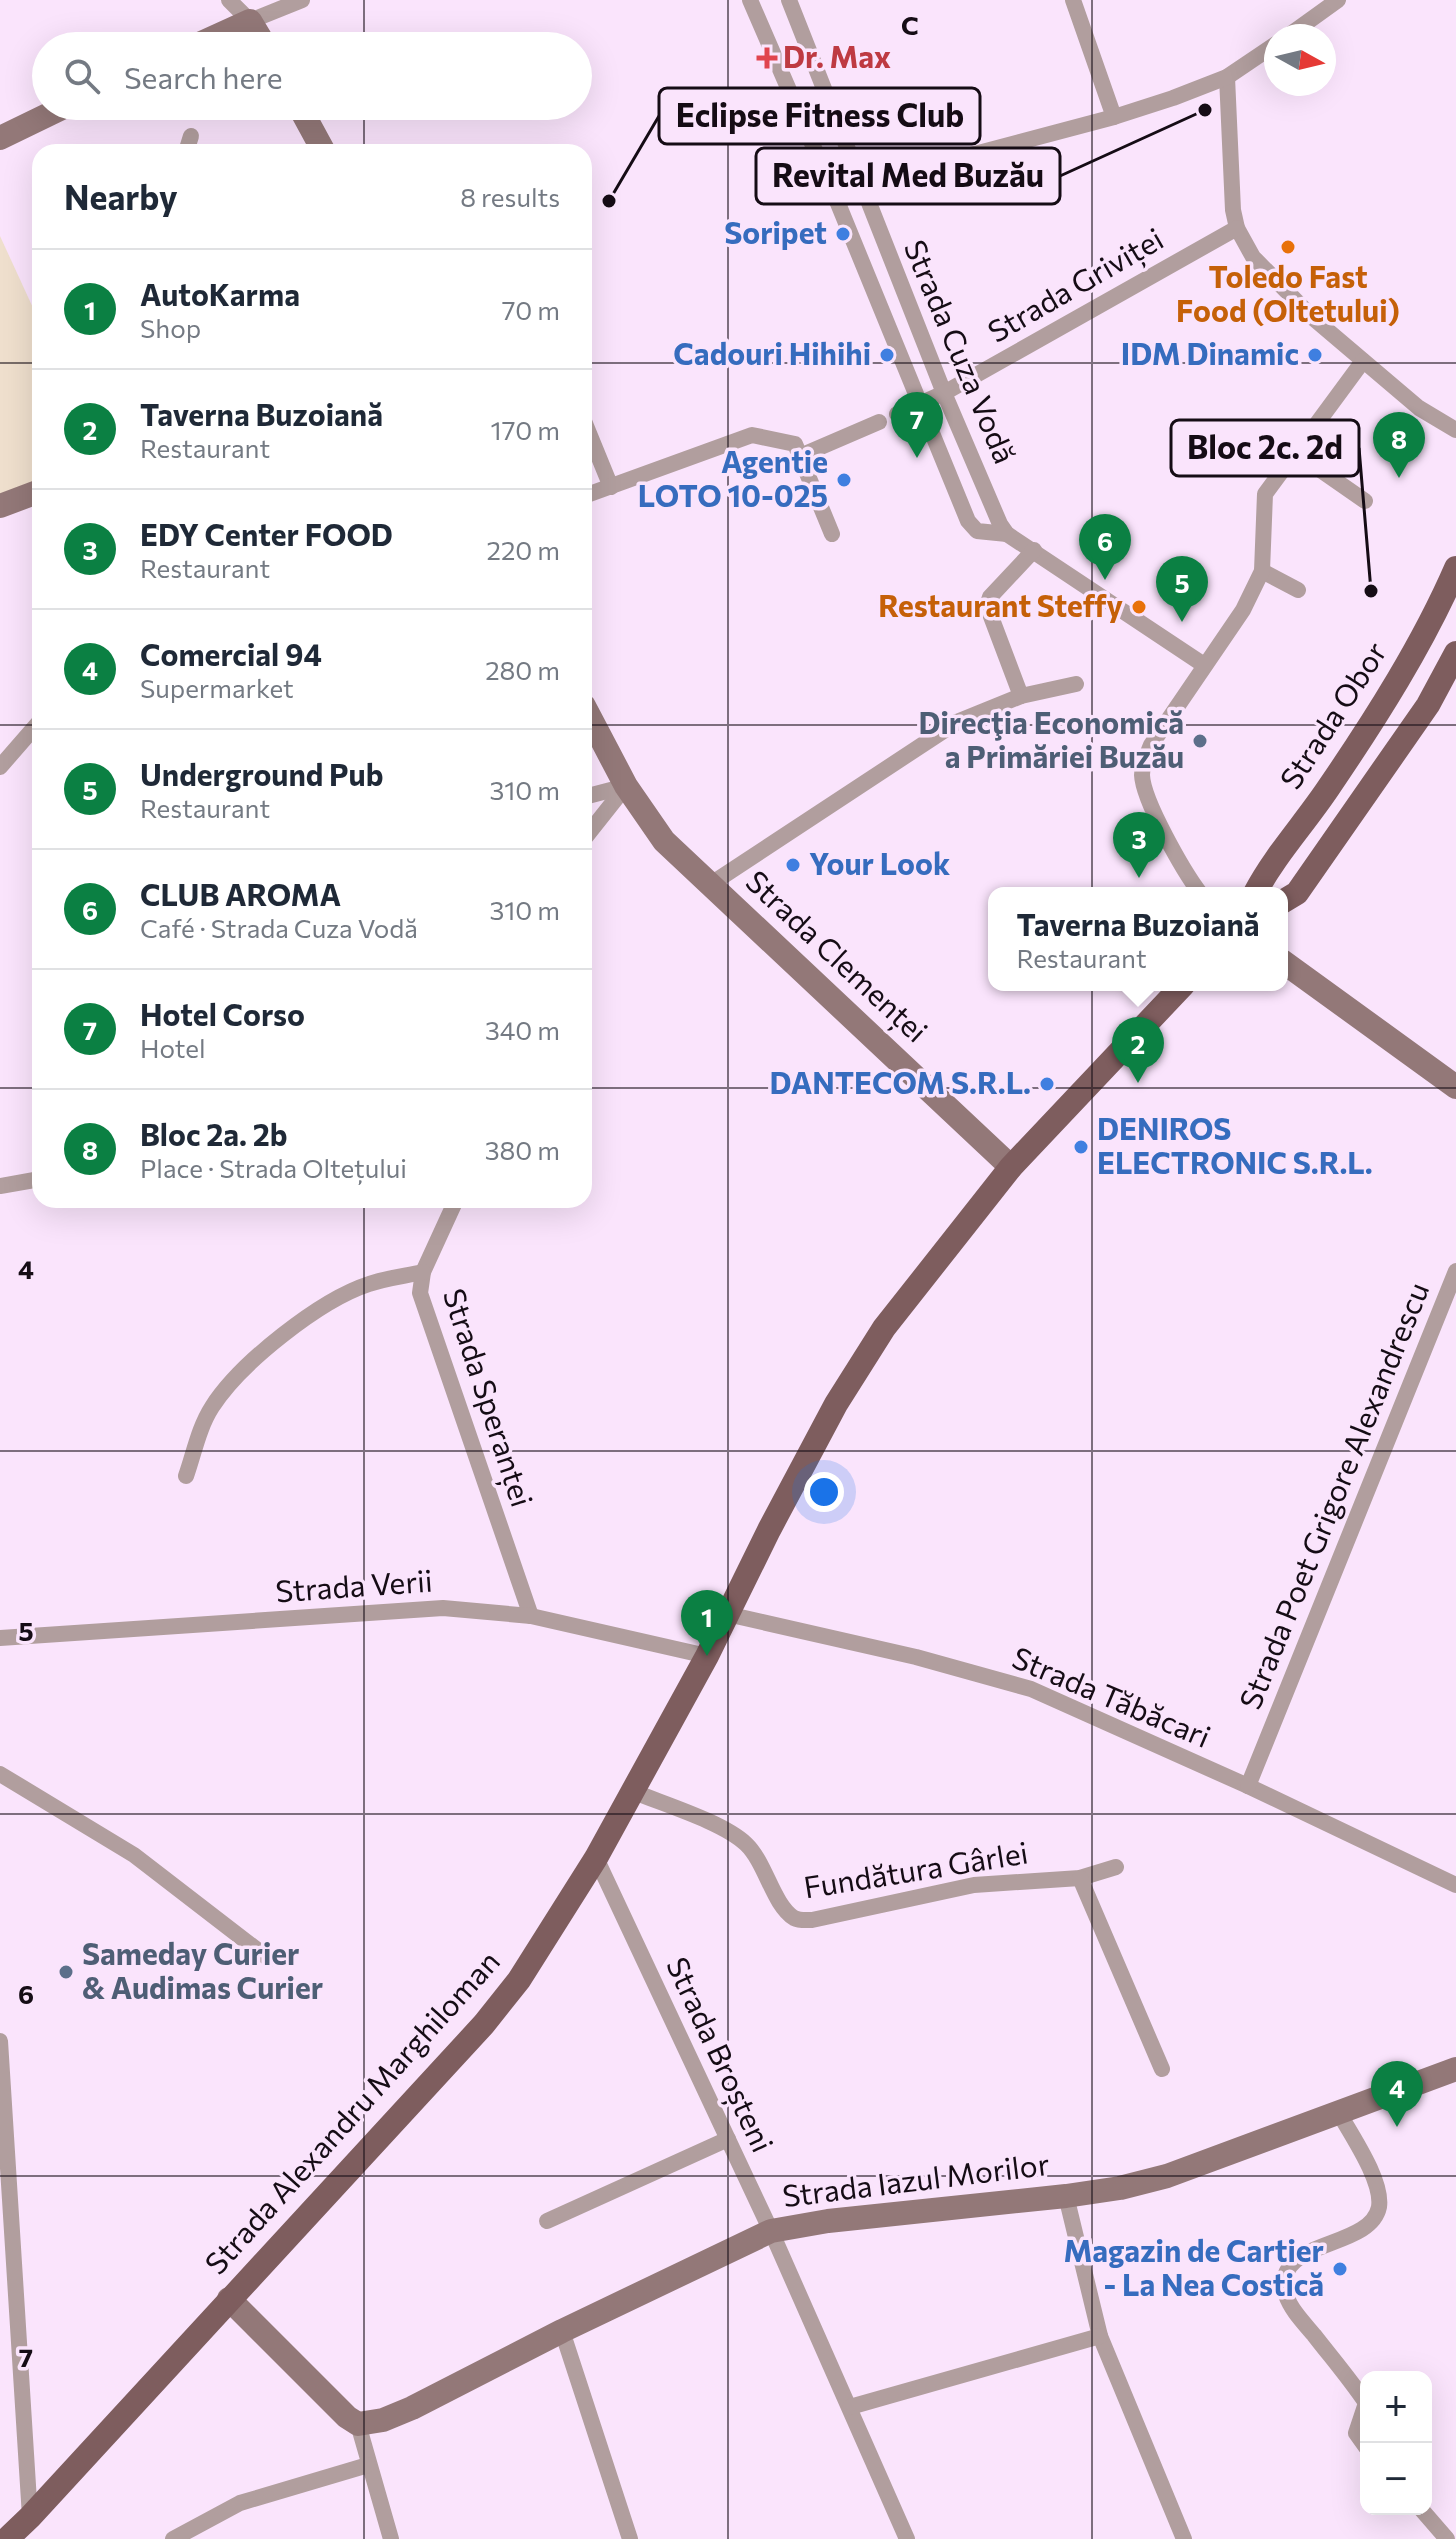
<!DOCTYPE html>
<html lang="en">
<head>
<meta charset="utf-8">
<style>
  :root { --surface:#fff; --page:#f6f6f7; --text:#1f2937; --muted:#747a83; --line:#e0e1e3; --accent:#0b8043 }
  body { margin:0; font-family:Commissioner,sans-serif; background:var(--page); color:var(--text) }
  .controls { position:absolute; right:24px; bottom:24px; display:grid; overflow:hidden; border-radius:16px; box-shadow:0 8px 32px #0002 }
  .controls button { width:72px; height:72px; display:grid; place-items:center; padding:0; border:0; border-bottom:2px solid var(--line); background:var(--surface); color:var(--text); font:40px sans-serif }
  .compass { position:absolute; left:1264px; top:24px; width:72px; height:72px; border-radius:50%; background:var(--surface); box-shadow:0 8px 32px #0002; rotate:98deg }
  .you { position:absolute; left:824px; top:1492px; width:28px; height:28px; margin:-20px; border:6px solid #fff; border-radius:50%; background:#1a73e8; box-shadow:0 0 0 12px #1a73e833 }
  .badge { display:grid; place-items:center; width:52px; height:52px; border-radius:50%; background:var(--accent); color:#fff; font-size:26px; font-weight:700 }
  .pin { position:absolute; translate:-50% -66px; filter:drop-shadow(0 2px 4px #0008) }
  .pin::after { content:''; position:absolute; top:42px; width:28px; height:24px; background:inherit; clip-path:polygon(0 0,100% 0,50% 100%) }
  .popup { position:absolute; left:988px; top:887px; width:300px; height:104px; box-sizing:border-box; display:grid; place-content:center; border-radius:16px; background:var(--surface); filter:drop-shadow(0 2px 6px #0005); font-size:26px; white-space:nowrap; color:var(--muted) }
  .popup b { font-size:30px; color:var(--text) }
  .popup::after { content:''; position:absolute; left:50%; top:100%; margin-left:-16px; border:16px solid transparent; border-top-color:var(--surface) }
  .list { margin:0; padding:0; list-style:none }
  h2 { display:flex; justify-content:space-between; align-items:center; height:104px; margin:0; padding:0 32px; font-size:34px }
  h2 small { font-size:26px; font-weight:400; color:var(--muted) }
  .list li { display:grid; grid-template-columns:52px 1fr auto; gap:24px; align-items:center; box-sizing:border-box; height:120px; padding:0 32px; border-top:2px solid var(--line) }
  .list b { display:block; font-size:30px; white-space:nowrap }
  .list p { margin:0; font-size:26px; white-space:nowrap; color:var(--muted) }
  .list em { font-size:26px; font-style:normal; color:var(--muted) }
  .icon { flex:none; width:44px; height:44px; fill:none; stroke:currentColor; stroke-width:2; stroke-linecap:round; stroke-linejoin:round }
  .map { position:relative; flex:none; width:1456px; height:2539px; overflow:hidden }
  .search { position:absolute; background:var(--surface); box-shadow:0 8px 32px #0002; left:32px; top:32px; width:560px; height:88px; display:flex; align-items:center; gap:20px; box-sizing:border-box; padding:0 28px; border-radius:44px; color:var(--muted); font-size:30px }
  .panel { position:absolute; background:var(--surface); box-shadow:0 8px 32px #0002; left:32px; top:144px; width:560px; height:1064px; border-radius:24px }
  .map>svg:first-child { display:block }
</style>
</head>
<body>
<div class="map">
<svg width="1456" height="2539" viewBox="0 0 1456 2539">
  <rect width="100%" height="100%" fill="#fae4fc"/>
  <polygon fill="#efdfcd" points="0,236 40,323 40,479 0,494"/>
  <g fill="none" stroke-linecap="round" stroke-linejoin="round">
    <g stroke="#b19e9e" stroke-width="16">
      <polyline points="229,0 250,21 302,0"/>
      <polyline points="750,0 837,201 968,521 977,531 1007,534"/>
      <polyline points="789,0 944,393 1000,524 1007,534 1204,665"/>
      <polyline points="1073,0 1114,117"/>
      <polyline points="1288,36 1338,0"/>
      <polyline points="1227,77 1233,210 1237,228 1253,257 1313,318 1419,408 1456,430"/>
      <polyline points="186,152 191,136"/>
      <polyline points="837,201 918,169 1114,117 1173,98 1227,77 1276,44"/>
      <polyline points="897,414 944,393 1237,228"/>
      <polyline points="584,421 611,487"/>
      <polyline points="1296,453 1365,501"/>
      <polyline points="800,456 879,422"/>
      <polyline points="584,496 752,435 795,444 832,534"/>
      <polyline points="1262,571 1298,590"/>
      <polyline points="1021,696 987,606 990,597 1034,550"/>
      <polyline points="0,767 40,721"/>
      <polyline points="584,797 626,786"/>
      <polyline points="584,839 626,786"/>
      <polyline points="711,884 957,722 1021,696 1076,684"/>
      <path d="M1200 893C1184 872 1143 801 1142 775 1142 765 1147 755 1151 745L1243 610 1262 571 1265 494 1363 361"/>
      <polyline points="0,1186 40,1179"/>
      <polyline points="456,1200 423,1272 420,1293 531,1616"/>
      <path d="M186 1476C194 1453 199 1427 212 1407 240 1363 320 1300 369 1284 386 1278 405 1276 423 1272"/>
      <polyline points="727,1614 916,1657 1031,1689 1248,1786 1456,1885"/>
      <polyline points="0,1638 443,1608 531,1616 707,1656"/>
      <polyline points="0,1774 134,1855 269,1959"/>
      <polyline points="1248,1786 1456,1271"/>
      <path d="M632 1791C663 1804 723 1822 746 1844 766 1863 773 1905 794 1918 800 1921 806 1920 812 1920L974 1885 1080 1878 1116 1867"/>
      <polyline points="596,1858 771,2231 907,2539"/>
      <polyline points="1080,1878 1162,2069"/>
      <polyline points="0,2041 30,2517"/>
      <path d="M1339 2113C1352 2136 1383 2181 1379 2207 1370 2251 1270 2238 1286 2295 1291 2310 1304 2323 1314 2335 1331 2357 1350 2379 1366 2403L1356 2433 1366 2447"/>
      <polyline points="1066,2196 1100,2336 1184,2539"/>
      <polyline points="547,2221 728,2139"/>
      <polyline points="562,2331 630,2539"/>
      <polyline points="850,2407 1100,2336"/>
      <polyline points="358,2424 391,2539"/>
      <polyline points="1421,2509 1447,2539"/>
      <polyline points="173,2539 240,2503 368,2465"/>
    </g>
    <g stroke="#937878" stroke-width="24">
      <polyline points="195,46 250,21 265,46"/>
      <polyline points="299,106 324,152"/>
      <polyline points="0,138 66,106"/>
      <polyline points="0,506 40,491"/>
      <polyline points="584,706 626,786 664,841 1011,1167"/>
      <polyline points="1282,961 1456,1087"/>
      <polyline points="229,2299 347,2417 358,2424 383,2420 412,2408 562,2331 771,2231 828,2221 1066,2196 1120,2188 1167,2176 1456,2069"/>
    </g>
    <g stroke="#7e5d5e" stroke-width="24">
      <path d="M1255 893C1275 855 1305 823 1329 787 1376 718 1423 644 1456 568"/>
      <polyline points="1282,902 1297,893 1428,705 1456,653"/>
      <polyline points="7,2539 30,2517 484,2024 519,1980 596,1858 707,1656 769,1530 836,1404 884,1328 1011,1167 1183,985"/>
    </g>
  </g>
  <path fill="none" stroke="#150c15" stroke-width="2" stroke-opacity="0.55" d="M364 0V46M728 0V2539M1092 0V2539M364 106V152M0 363H40M584 363H1456M0 725H40M584 725H1456M0 1088H40M584 1088H1456M364 1200V2539M0 1451H1456M0 1814H1456M0 2176H1456"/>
  <path fill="#e0444e" stroke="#fae4fc" stroke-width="3" d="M763 46h8v8h8v8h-8v8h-8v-8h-8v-8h8z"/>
  <g fill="#3f7fe0" stroke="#fae4fc" stroke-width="3">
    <circle cx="843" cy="234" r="8"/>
    <circle cx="887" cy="355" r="8"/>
    <circle cx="1315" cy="355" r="8"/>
    <circle cx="844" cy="480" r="8"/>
    <circle cx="793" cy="865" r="8"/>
    <circle cx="1047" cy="1084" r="8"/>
    <circle cx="1081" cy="1147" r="8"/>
    <circle cx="1340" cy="2269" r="8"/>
  </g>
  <g fill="#e8710a" stroke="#fae4fc" stroke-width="3">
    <circle cx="1288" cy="247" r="8"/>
    <circle cx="1139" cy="607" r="8"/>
  </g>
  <g fill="#5c6f8a" stroke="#fae4fc" stroke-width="3">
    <circle cx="1200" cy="741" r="8"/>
    <circle cx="66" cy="1972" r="8"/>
  </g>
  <g text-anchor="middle" stroke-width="7" stroke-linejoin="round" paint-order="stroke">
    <g font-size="30" font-weight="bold" fill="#be3a42" stroke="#fae4fc" text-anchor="start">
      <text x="783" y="68">Dr. Max</text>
    </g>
    <g font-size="30" font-weight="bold" fill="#366cbe" stroke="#fae4fc" text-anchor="end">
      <text x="827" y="244">Soripet</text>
      <text x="871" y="365">Cadouri Hihihi</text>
      <text x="1299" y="365">IDM Dinamic</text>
      <text x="828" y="473">Agentie<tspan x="828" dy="34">LOTO 10-025</tspan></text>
      <text x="809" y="875" text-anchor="start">Your Look</text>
      <text x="1031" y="1094">DANTECOM S.R.L.</text>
      <text x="1097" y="1140" text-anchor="start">DENIROS<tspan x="1097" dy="34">ELECTRONIC S.R.L.</tspan></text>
      <text x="1324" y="2262">Magazin de Cartier<tspan x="1324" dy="34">- La Nea Costică</tspan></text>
    </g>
    <g font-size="30" font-weight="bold" fill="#c56008" stroke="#fae4fc">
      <text x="1288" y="288">Toledo Fast<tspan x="1288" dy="34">Food (Oltetului)</tspan></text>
      <text x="1123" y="617" text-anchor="end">Restaurant Steffy</text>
    </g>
    <g font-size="30" fill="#150c15" stroke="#fae4fc">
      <text transform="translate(1076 286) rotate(-30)" y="10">Strada Griviței</text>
      <text transform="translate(959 352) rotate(67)" y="10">Strada Cuza Vodă</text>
      <text transform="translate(1334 716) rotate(-57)" y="10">Strada Obor</text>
      <text transform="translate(836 957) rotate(43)" y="10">Strada Clemenței</text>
      <text transform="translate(487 1398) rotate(72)" y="10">Strada Speranței</text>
      <text transform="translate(1335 1496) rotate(-68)" y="10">Strada Poet Grigore Alexandrescu</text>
      <text transform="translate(354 1587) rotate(-4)" y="10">Strada Verii</text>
      <text transform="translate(1111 1698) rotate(23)" y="10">Strada Tăbăcari</text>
      <text transform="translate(916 1871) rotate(-9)" y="10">Fundătura Gârlei</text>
      <text transform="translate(719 2055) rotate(65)" y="10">Strada Broșteni</text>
      <text transform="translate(353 2113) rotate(-48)" y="10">Strada Alexandru Marghiloman</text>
      <text transform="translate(916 2181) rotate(-7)" y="10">Strada Iazul Morilor</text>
    </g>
    <g font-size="30" font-weight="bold" fill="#4e5e75" stroke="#fae4fc" text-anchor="end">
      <text x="1184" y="734">Direcţia Economică<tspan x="1184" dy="34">a Primăriei Buzău</tspan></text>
      <text x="82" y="1965" text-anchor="start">Sameday Curier<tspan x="82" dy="34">&amp; Audimas Curier</tspan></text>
    </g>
  </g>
  <g font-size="26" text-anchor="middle" font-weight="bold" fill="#150c15" stroke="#fae4fc" stroke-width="7" stroke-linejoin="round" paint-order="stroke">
    <text x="910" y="35">C</text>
    <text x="26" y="1279">4</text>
    <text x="26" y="1641">5</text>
    <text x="26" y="2004">6</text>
    <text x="26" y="2367">7</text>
  </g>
  <path fill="none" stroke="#150c15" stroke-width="3" d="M609 201L659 116M1205 110L1060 176M1371 591L1359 448"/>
  <g fill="#150c15" stroke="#fae4fc" stroke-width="3">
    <circle cx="609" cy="201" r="8"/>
    <circle cx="1205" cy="110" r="8"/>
    <circle cx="1371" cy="591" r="8"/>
  </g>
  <g fill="#fae4fc" stroke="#150c15" stroke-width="3">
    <rect x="659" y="88" width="321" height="56" rx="8"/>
    <rect x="756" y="148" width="304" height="56" rx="8"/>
    <rect x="1171" y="420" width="188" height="56" rx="8"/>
  </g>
  <g font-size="32" text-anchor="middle" font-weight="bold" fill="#150c15">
    <text x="820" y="127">Eclipse Fitness Club</text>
    <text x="908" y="187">Revital Med Buzău</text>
    <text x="1265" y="459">Bloc 2c. 2d</text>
  </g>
</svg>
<div class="controls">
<button>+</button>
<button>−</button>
</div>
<svg class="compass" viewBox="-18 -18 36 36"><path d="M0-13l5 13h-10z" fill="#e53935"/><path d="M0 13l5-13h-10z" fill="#747a83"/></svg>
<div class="you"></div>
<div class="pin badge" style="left:707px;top:1656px">1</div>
<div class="pin badge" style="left:1138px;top:1083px">2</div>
<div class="popup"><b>Taverna Buzoiană</b>Restaurant</div>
<div class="pin badge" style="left:1139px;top:878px">3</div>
<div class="pin badge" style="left:1397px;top:2127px">4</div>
<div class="pin badge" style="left:1182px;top:622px">5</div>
<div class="pin badge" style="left:1105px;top:580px">6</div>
<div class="pin badge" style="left:917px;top:458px">7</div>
<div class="pin badge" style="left:1399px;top:478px">8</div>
<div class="search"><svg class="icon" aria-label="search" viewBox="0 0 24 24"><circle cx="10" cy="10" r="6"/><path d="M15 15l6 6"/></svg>Search here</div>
<section class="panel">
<h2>Nearby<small>8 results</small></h2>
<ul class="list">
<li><span class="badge">1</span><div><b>AutoKarma</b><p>Shop</p></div><em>70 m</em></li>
<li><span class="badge">2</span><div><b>Taverna Buzoiană</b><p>Restaurant</p></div><em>170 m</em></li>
<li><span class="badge">3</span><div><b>EDY Center FOOD</b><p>Restaurant</p></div><em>220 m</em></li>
<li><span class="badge">4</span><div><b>Comercial 94</b><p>Supermarket</p></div><em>280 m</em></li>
<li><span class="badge">5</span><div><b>Underground Pub</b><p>Restaurant</p></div><em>310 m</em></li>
<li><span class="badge">6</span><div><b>CLUB AROMA</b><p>Café · Strada Cuza Vodă</p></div><em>310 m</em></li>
<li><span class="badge">7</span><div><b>Hotel Corso</b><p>Hotel</p></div><em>340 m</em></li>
<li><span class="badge">8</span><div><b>Bloc 2a. 2b</b><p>Place · Strada Oltețului</p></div><em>380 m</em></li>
</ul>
</section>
</div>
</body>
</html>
